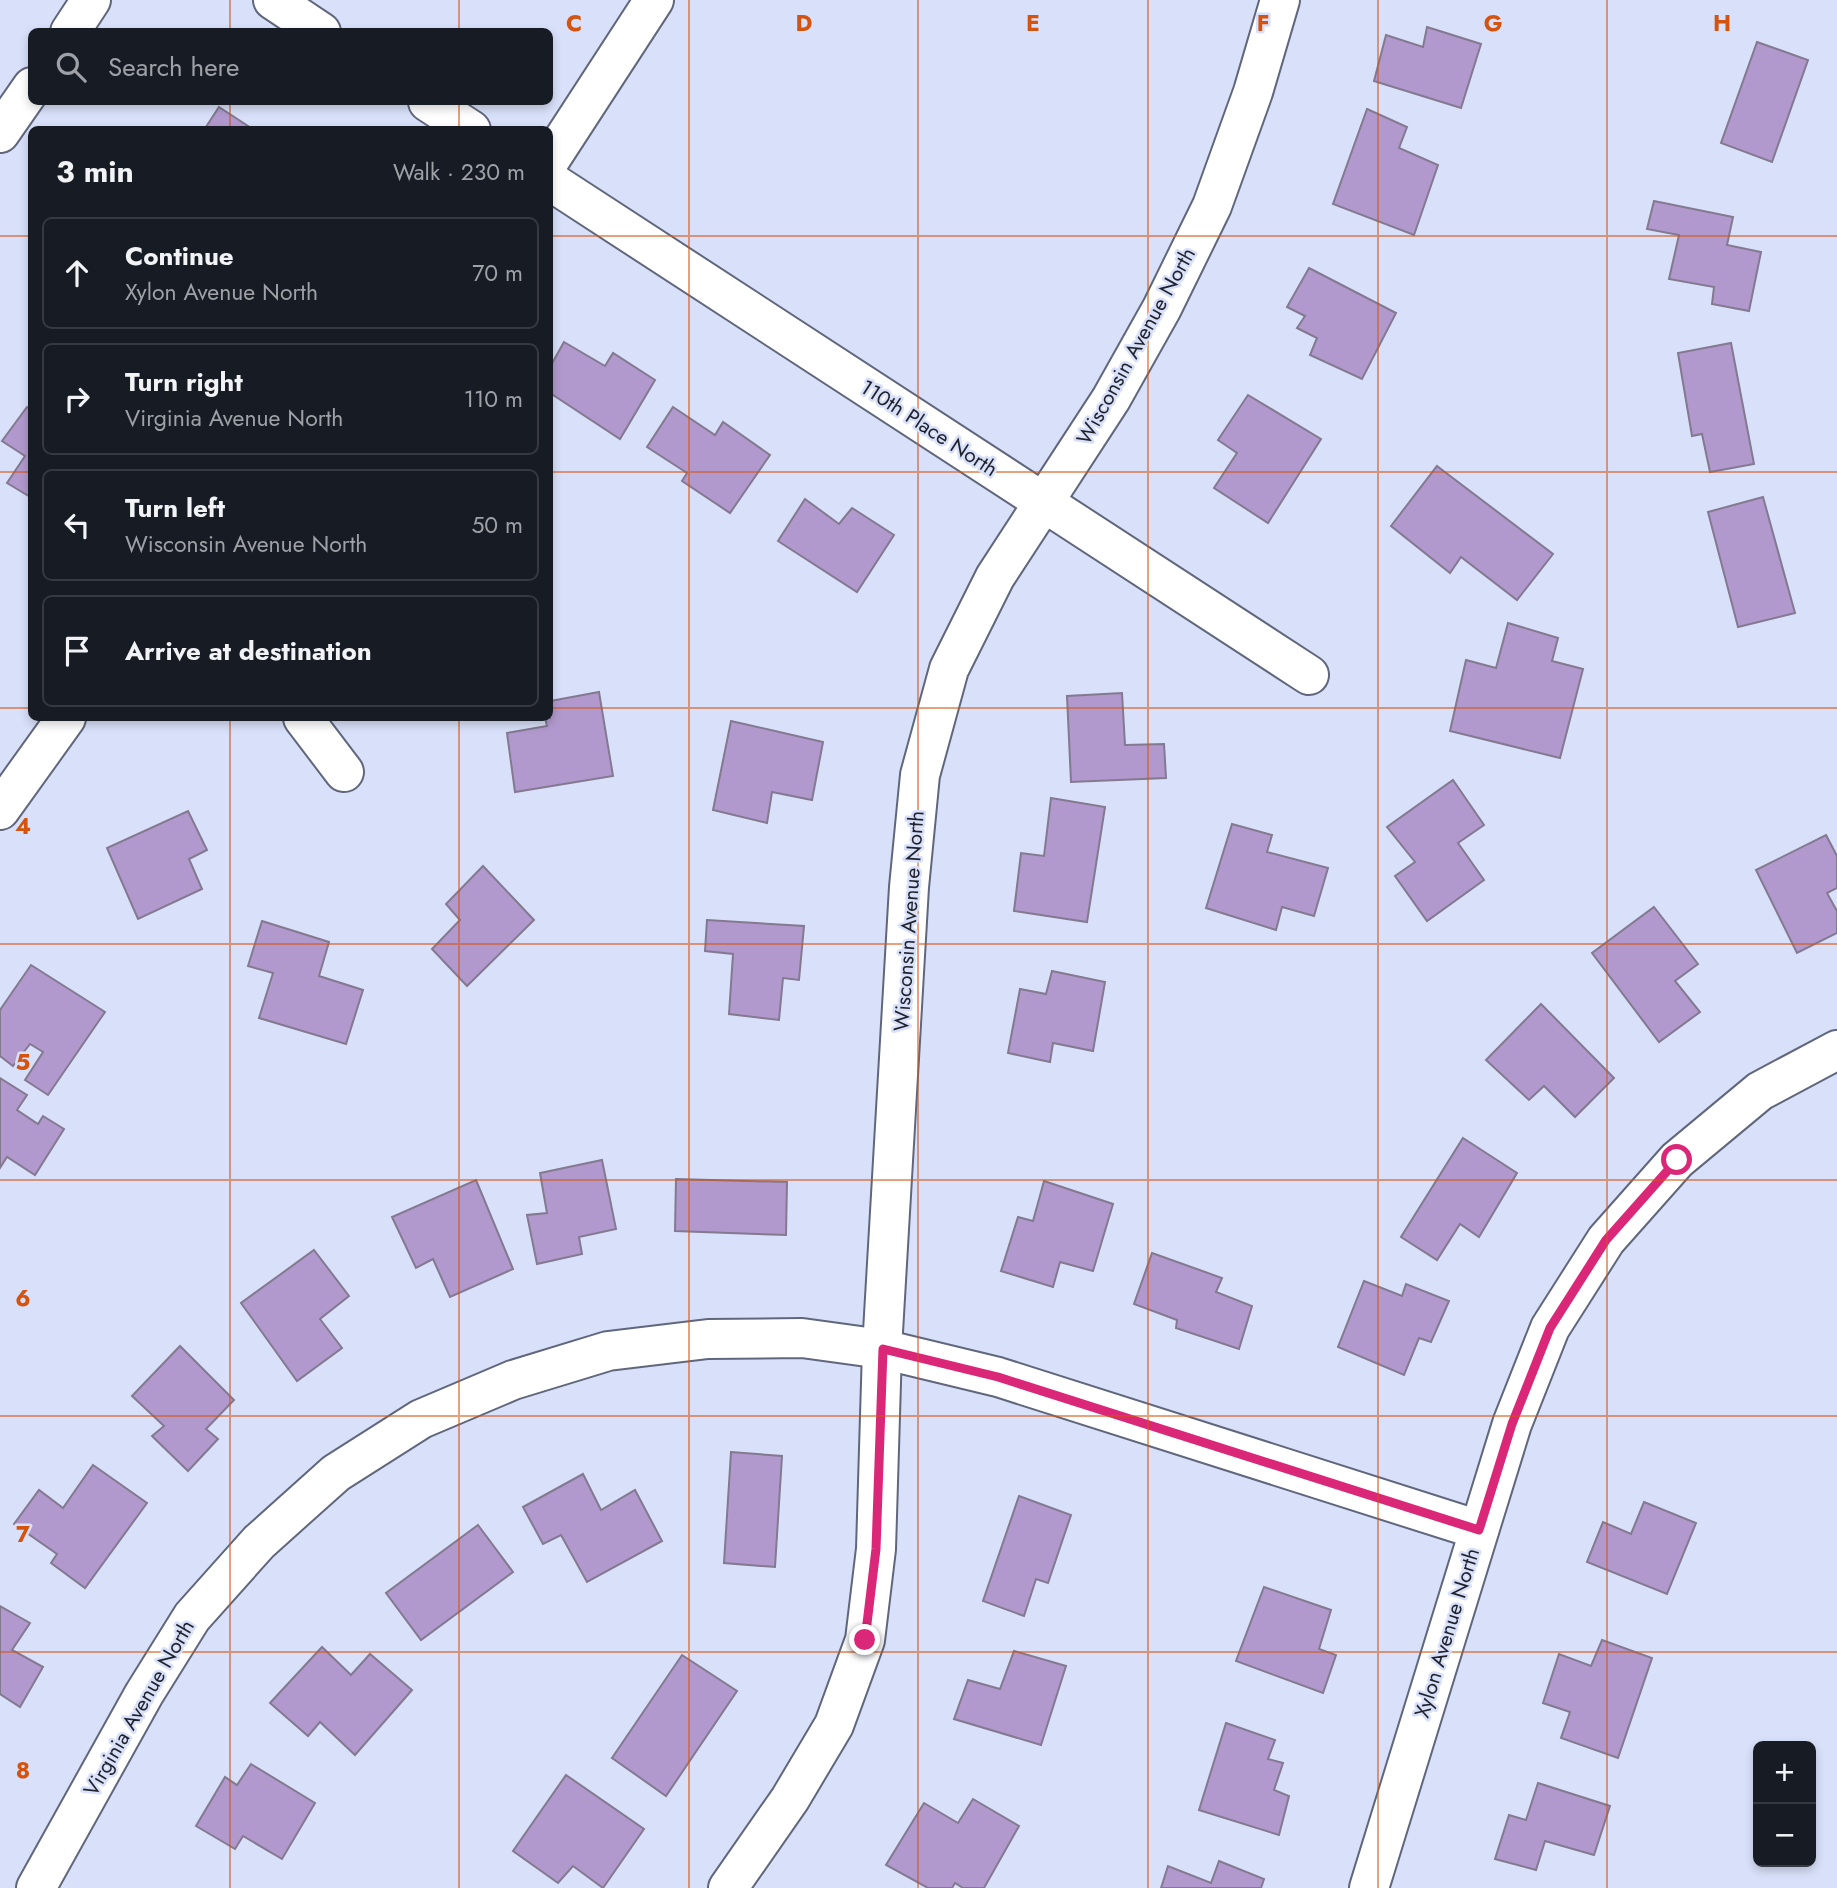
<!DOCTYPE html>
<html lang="en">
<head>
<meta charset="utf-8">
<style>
  :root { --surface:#171b24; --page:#242831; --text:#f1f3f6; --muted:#9ea1a6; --line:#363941 }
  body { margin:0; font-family:Jost,sans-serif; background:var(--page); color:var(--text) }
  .controls { position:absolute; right:21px; bottom:21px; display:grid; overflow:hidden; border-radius:10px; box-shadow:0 4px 10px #0003 }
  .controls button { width:63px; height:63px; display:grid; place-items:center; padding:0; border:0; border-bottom:2px solid var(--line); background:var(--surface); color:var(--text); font:35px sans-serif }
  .stop { position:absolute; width:21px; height:21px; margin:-16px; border:5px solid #db2777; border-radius:50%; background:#fff }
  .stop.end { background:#db2777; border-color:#fff; box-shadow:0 2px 7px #0008 }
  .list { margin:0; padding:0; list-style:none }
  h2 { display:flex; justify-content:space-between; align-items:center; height:91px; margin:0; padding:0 28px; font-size:30px }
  h2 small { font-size:23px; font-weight:400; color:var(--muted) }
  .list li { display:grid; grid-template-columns:46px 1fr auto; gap:21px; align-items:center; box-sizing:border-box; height:112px; margin:0 14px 14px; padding:0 14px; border:2px solid var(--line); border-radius:10px }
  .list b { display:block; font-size:26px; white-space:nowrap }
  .list p { margin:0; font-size:23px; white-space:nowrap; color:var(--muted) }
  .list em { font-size:23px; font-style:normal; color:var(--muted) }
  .icon { flex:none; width:38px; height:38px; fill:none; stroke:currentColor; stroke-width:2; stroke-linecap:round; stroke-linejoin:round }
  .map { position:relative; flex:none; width:1837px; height:1888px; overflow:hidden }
  .search { position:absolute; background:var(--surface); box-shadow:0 4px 10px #0003; left:28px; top:28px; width:525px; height:77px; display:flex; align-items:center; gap:18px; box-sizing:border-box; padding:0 24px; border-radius:10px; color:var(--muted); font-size:26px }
  .panel { position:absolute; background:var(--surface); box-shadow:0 4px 10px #0003; left:28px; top:126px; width:525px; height:595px; border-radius:10px }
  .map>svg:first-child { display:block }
</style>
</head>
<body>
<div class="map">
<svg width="1837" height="1888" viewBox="0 0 1837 1888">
  <rect width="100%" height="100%" fill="#d9e1fa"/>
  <g fill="#b199cd" stroke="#837990" stroke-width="2">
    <polygon points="1427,27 1481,44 1461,108 1374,81 1386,35 1423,47"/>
    <polygon points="1757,42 1808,60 1772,162 1721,143"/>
    <polygon points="219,107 254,130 204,130"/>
    <polygon points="1367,109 1407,127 1399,148 1438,165 1414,235 1333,204"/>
    <polygon points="1654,201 1733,217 1727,245 1761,252 1749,311 1712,304 1714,287 1669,279 1679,235 1647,229"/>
    <polygon points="1309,268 1396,313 1362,379 1310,355 1317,338 1297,328 1305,316 1287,307"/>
    <polygon points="564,342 605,366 613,353 655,380 620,439 550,393 550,367"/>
    <polygon points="1731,343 1754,464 1710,472 1702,434 1692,436 1678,353"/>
    <polygon points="1248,395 1321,439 1268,523 1214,488 1237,453 1218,440"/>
    <polygon points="27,407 32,410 32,498 7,483 25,456 2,441"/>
    <polygon points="673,407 715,435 723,422 770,455 730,513 682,481 687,473 647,447"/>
    <polygon points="1437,466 1553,554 1517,600 1461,557 1450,573 1391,526"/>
    <polygon points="1763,497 1795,613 1738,627 1708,512"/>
    <polygon points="805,499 839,524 852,508 894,535 857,592 778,541"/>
    <polygon points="1508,623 1558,638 1552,661 1583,669 1560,758 1450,731 1466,660 1496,668"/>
    <polygon points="599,692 613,776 515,792 507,733 547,726 545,718 550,718 550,701"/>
    <polygon points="1122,693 1125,745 1164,744 1166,778 1071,782 1067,696"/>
    <polygon points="731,721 823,742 812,800 772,792 767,823 713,810"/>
    <polygon points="1453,780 1484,825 1458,843 1484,880 1427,921 1395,876 1415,862 1387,827"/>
    <polygon points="1051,798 1105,807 1087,922 1014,911 1021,853 1044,856"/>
    <polygon points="188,811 207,850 189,859 202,889 138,919 107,848"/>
    <polygon points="1232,824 1272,835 1267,852 1328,868 1314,916 1282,907 1276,930 1206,908"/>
    <polygon points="1826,835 1837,856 1837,888 1827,893 1837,911 1837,933 1797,953 1756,870"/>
    <polygon points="483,866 534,920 467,986 432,949 460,920 446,904"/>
    <polygon points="1654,907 1698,964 1675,981 1700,1012 1659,1042 1592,953"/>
    <polygon points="707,920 804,926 799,980 783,978 779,1020 729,1014 733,954 705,951"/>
    <polygon points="262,921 329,942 319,976 363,990 346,1044 259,1018 273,973 248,966"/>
    <polygon points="31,965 105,1012 48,1095 25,1080 43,1052 30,1044 13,1066 0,1056 0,1010"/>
    <polygon points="1052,971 1105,982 1093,1051 1053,1043 1050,1062 1008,1053 1020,989 1046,994"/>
    <polygon points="1541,1004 1614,1078 1575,1117 1544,1086 1529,1100 1486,1060"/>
    <polygon points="0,1078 27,1095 17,1110 38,1124 43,1116 64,1129 35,1175 7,1157 0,1168"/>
    <polygon points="1463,1138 1517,1173 1479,1237 1460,1224 1437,1260 1401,1237"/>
    <polygon points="602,1160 616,1229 579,1237 582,1254 537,1264 527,1215 547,1213 540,1173"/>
    <polygon points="676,1179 787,1182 786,1235 675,1231"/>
    <polygon points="476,1180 513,1269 450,1297 433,1259 416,1268 392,1217"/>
    <polygon points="1044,1181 1113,1204 1093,1271 1060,1262 1053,1287 1001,1271 1018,1217 1033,1221"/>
    <polygon points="314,1250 349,1296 320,1319 342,1348 297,1381 241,1303"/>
    <polygon points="1152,1253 1222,1278 1216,1292 1252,1306 1239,1349 1176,1328 1177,1320 1134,1304"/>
    <polygon points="1364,1281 1402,1296 1406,1284 1449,1301 1431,1342 1419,1338 1404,1375 1338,1347"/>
    <polygon points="180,1346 234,1400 206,1429 218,1439 188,1471 152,1436 164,1426 132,1396"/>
    <polygon points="731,1452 782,1456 775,1567 724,1563"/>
    <polygon points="93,1465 147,1503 85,1588 51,1563 57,1554 14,1524 39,1490 63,1508"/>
    <polygon points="583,1474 601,1510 635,1490 662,1541 587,1582 561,1535 543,1544 523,1507"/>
    <polygon points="1019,1496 1071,1515 1048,1583 1036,1579 1024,1616 983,1601"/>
    <polygon points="1644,1502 1696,1523 1667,1594 1587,1562 1603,1522 1631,1534"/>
    <polygon points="478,1525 513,1572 421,1640 386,1593"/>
    <polygon points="1264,1587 1331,1610 1319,1649 1336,1655 1323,1693 1236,1661"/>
    <polygon points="0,1606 30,1623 12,1650 43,1667 20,1707 0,1694"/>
    <polygon points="1602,1640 1652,1658 1618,1758 1561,1738 1570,1712 1543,1703 1559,1654 1591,1666"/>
    <polygon points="322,1647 351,1675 370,1654 412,1690 355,1755 320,1722 308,1736 270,1703"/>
    <polygon points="1014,1651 1066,1666 1041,1745 954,1719 968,1680 1000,1689"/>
    <polygon points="682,1655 737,1691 666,1796 612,1758"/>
    <polygon points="1226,1723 1275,1740 1268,1759 1283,1763 1274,1790 1289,1796 1279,1835 1199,1810"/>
    <polygon points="251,1764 315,1803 282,1859 243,1836 235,1849 196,1826 225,1777 237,1785"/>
    <polygon points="566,1775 644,1829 603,1888 573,1866 558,1883 513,1851"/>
    <polygon points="1538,1783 1610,1806 1594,1855 1545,1841 1536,1870 1495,1859 1509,1815 1526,1820"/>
    <polygon points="973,1799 1019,1826 984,1888 963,1888 955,1883 952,1888 928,1888 886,1865 924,1803 958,1823"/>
    <polygon points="1219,1861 1264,1879 1261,1888 1161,1888 1168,1866 1211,1883"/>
  </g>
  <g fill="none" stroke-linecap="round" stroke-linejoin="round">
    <g stroke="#60677c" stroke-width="42">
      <g id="minor">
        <polyline points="273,0 321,32"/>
        <polyline points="428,102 471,130"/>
        <polyline points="550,160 654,0"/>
        <polyline points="550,181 1309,675"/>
        <polyline points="303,718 344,772"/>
        <polyline points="0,810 66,718"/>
        <polyline points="36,1888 144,1694 192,1617 259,1542 336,1473 421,1419 513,1380 608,1351 708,1339 802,1338 882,1349 998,1377 1479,1530"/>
        <polyline points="728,1888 790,1799 834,1725 865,1640 876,1549 882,1349 909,887 920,775 949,669 995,577 1111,399 1162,308 1212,206 1253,92 1280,0"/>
        <polyline points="1369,1888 1512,1424 1550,1328 1606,1240 1677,1160 1760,1091 1837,1050"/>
      </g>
    </g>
    <g stroke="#60677c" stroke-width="42">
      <g id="tertiary">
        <polyline points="70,32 91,0"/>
        <polyline points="0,133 32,87"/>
      </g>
    </g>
    <use href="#minor" stroke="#fff" stroke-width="38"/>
    <use href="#tertiary" stroke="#fff" stroke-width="38"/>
  </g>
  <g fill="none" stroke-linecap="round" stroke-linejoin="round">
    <polyline stroke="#db2777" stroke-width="9" points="865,1640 876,1549 883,1349 998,1377 1479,1530 1512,1424 1550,1328 1606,1240 1677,1160"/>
  </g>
  <path fill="none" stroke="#d4540f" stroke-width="2" stroke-opacity="0.55" d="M230 0V32M459 0V32M689 0V1888M918 0V1888M1148 0V1888M1378 0V1888M1607 0V1888M230 102V130M459 102V130M0 236H32M550 236H1837M0 472H32M550 472H1837M0 708H32M550 708H1837M230 718V1888M459 718V1888M0 944H1837M0 1180H1837M0 1416H1837M0 1652H1837"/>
  <g text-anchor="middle" stroke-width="5" stroke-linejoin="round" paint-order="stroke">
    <g font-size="21" fill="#1f222b" stroke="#d9e1fa">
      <text transform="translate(1136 346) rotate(-61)" y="7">Wisconsin Avenue North</text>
      <text transform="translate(929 428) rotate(33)" y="7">110th Place North</text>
      <text transform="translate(909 921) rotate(-86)" y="7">Wisconsin Avenue North</text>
      <text transform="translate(1447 1633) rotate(-73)" y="7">Xylon Avenue North</text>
      <text transform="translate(139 1708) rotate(-60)" y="7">Virginia Avenue North</text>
    </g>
  </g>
  <g font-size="23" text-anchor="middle" font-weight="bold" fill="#d4540f" stroke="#d9e1fa" stroke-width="5" stroke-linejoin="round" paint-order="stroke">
    <text x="574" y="31">C</text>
    <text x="804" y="31">D</text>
    <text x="1033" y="31">E</text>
    <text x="1263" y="31">F</text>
    <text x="1493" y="31">G</text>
    <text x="1722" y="31">H</text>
    <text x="23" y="834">4</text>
    <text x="23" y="1070">5</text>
    <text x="23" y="1306">6</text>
    <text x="23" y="1542">7</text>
    <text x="23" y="1778">8</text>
  </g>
</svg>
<div class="controls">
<button>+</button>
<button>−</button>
</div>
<div class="stop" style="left:1677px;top:1160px"></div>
<div class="stop end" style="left:865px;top:1640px"></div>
<div class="search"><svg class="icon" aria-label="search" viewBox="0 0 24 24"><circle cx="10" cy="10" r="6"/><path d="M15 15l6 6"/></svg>Search here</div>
<section class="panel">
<h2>3 min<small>Walk · 230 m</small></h2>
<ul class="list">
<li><svg class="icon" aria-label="ahead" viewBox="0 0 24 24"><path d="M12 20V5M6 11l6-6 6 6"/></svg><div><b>Continue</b><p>Xylon Avenue North</p></div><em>70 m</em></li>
<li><svg class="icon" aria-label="right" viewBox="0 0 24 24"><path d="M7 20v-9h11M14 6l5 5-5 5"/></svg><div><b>Turn right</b><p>Virginia Avenue North</p></div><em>110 m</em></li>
<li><svg class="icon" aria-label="left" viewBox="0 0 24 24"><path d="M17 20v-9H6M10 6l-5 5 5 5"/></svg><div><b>Turn left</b><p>Wisconsin Avenue North</p></div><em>50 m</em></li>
<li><svg class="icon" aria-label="arrive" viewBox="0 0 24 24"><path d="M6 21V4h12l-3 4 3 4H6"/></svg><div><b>Arrive at destination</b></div></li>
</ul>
</section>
</div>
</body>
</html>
